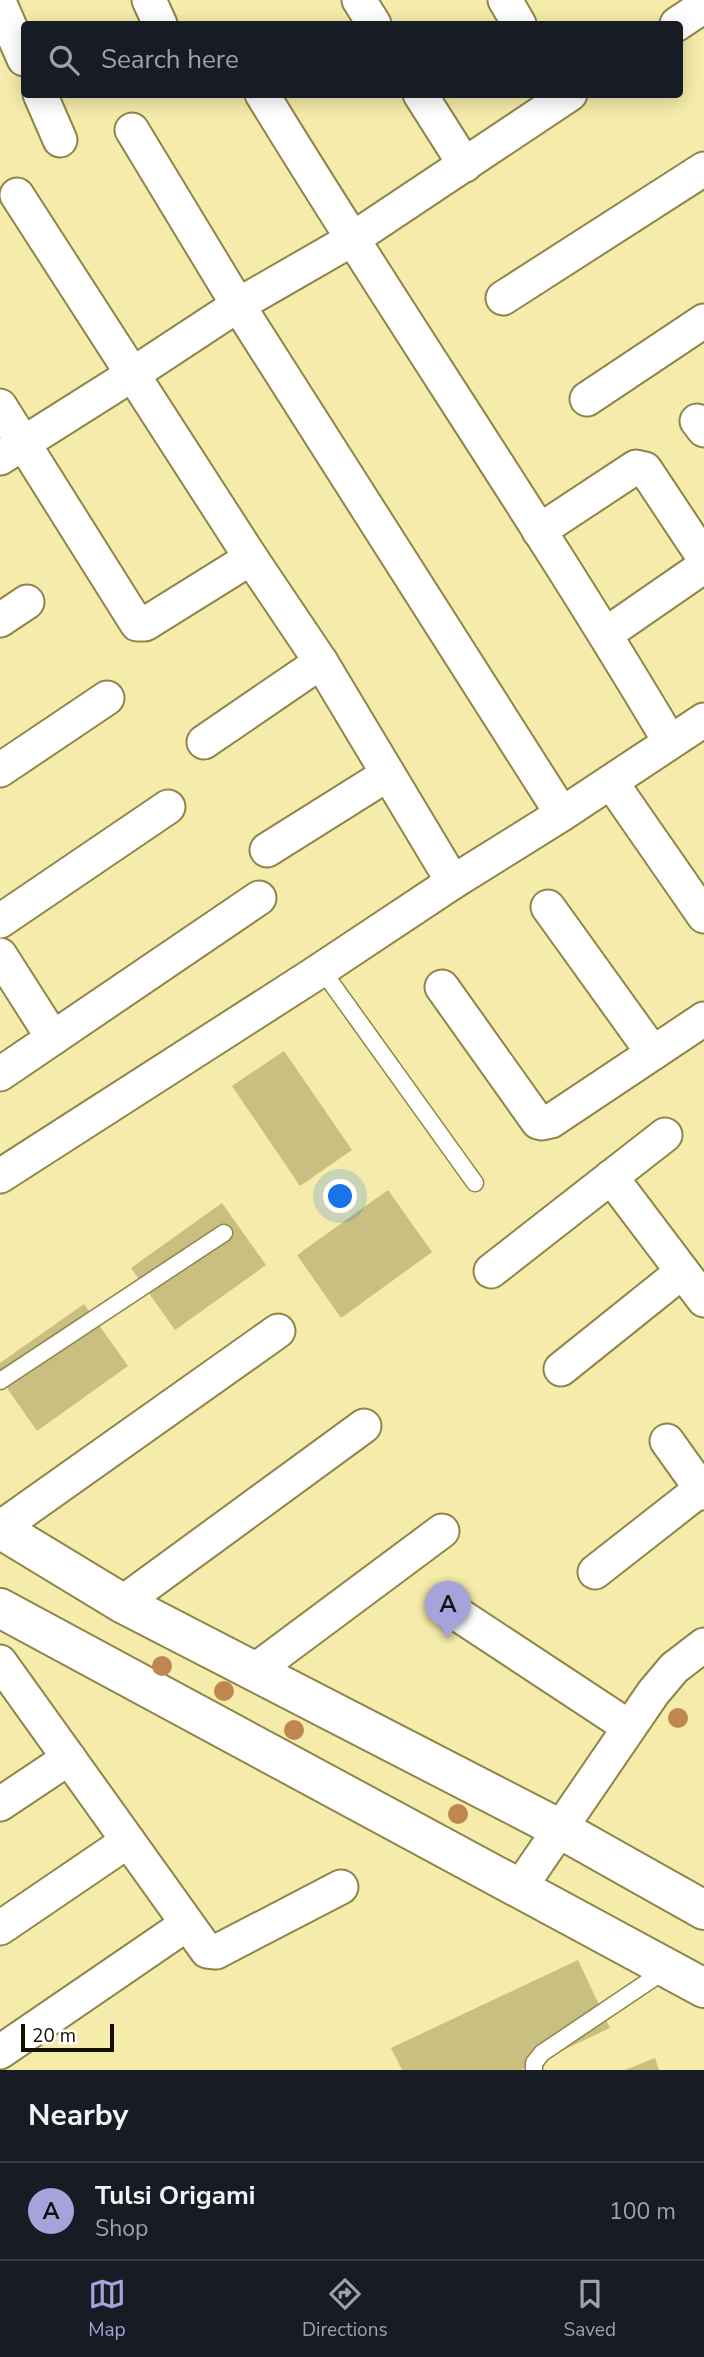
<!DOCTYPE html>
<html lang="en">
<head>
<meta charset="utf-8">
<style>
  :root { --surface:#171b24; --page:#20242c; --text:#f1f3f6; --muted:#9ea1a6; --line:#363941; --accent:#a6a2da }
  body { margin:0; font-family:"Nunito Sans",sans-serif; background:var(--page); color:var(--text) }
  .scale { position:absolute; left:21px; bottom:18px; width:93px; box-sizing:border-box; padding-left:7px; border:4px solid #141000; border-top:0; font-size:19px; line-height:24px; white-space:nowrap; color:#141000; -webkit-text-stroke:5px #fff; paint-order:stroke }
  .you { position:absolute; left:341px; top:1197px; width:24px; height:24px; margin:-18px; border:5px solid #fff; border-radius:50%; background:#1a73e8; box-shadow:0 0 0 10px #1a73e833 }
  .badge { display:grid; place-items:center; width:46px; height:46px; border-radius:50%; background:var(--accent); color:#111; font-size:23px; font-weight:700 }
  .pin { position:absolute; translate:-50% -58px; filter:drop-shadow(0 2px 4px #0008) }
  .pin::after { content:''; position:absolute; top:37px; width:24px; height:21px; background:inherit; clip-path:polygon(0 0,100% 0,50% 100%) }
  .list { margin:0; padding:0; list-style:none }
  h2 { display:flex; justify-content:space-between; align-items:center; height:91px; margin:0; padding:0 28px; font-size:30px }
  h2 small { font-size:23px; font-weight:400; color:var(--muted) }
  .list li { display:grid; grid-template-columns:46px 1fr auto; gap:21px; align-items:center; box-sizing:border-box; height:98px; padding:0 28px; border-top:2px solid var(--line) }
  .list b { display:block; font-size:26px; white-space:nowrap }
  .list p { margin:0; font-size:23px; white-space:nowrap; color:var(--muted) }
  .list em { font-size:23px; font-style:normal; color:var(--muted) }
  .icon { flex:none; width:38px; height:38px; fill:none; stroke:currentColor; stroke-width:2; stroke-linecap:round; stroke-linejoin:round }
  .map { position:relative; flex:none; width:704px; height:2070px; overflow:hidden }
  .search { position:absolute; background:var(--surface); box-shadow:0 4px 18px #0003; left:21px; right:21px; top:21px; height:77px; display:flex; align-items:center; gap:18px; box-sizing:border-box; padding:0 24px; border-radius:7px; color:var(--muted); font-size:26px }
  .sheet { height:189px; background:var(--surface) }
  nav { display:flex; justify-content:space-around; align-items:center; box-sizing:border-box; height:98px; border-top:2px solid var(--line); background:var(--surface); font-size:19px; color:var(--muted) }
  nav a { display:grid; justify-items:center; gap:4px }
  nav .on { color:var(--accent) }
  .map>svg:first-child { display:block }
</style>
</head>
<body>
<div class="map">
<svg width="704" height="2070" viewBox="0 0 704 2070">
  <rect width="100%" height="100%" fill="#f5ebaa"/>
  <g fill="#c9bf80">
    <polygon points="284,1051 352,1150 300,1186 232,1086"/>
    <polygon points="388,1190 432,1252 341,1318 297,1255"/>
    <polygon points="222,1203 266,1265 175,1330 131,1268"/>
    <polygon points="84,1304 128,1366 37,1431 0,1378 0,1363"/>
    <polygon points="578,1960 610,2028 521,2070 402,2070 391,2048"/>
    <polygon points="655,2058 659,2070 625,2070"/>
  </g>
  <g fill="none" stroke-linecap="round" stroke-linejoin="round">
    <g stroke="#8f8548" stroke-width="19">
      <g id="lane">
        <polyline points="322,970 475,1183"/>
        <polyline points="0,1381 224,1233"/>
        <polyline points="534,2070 534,2063 542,2053 667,1969"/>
      </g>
    </g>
    <g stroke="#8f8548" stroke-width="37">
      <g id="street">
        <polyline points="149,0 160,24"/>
        <polyline points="359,0 374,24"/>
        <polyline points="505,0 519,24"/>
        <polyline points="0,4 24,59"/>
        <polyline points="677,24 704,6"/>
        <polyline points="40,94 60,140"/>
        <path d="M262 94C395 312 540 523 670 742"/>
        <polyline points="420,94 465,165"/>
        <polyline points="132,130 238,305 562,814"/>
        <polyline points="17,195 251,558 321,662 453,882"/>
        <polyline points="503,298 704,169"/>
        <polyline points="587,399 704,321"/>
        <polyline points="0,406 137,624 145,624 251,558"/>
        <polyline points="697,421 704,430"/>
        <polyline points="0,458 133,374 238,305 351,240 570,94"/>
        <polyline points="539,531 636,467 645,469 702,555 703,564 700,569 606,634"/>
        <polyline points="0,620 27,602"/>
        <polyline points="204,742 321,662"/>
        <polyline points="0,770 107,698"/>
        <polyline points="611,782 704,916"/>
        <polyline points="267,850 388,774"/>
        <polyline points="548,907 653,1053"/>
        <polyline points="0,921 168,807"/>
        <polyline points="0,955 53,1038"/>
        <polyline points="442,987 538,1122 542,1123 551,1121 704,1019"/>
        <polyline points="0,1074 259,898"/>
        <polyline points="0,1176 313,975 453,882 562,814 704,720"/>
        <polyline points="611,1177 704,1300"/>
        <polyline points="491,1271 665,1135"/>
        <polyline points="561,1369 682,1272"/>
        <polyline points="667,1441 704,1493"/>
        <polyline points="0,1528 278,1331"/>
        <polyline points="595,1572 701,1489"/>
        <polyline points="122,1603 364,1426"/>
        <polyline points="456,1613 629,1727"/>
        <polyline points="0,1662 207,1951 216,1952 341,1887"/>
        <polyline points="254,1671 442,1531"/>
        <polyline points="0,1804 69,1758"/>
        <polyline points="519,1889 653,1693 674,1668 704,1645"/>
        <polyline points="0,1928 128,1841"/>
        <polyline points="0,2052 187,1924"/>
      </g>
    </g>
    <g stroke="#8f8548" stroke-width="42">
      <g id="secondary">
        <polyline points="0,1529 122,1603 560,1829 704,1910"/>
        <polyline points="0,1608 704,1988"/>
      </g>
    </g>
    <use href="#lane" stroke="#fff" stroke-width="16"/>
    <use href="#street" stroke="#fff" stroke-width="33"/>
    <use href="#secondary" stroke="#fff" stroke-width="38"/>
  </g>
  <g fill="#bf864f">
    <circle cx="162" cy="1666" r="10"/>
    <circle cx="224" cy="1691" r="10"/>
    <circle cx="678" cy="1718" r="10"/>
    <circle cx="294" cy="1730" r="10"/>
    <circle cx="458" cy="1814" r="10"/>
  </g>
</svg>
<div class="scale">20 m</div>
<div class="you"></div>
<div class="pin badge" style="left:448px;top:1639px">A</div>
<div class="search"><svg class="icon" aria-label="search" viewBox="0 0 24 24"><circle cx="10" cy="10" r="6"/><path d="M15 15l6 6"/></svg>Search here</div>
</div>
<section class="sheet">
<h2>Nearby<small></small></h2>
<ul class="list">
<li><span class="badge">A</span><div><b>Tulsi Origami</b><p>Shop</p></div><em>100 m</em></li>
</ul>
</section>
<nav>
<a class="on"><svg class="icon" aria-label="map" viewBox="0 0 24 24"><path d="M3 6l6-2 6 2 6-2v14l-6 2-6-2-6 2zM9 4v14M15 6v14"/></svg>Map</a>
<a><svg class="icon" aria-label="directions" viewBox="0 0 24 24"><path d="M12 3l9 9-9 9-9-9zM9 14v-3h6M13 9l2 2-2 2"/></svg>Directions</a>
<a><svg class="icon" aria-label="saved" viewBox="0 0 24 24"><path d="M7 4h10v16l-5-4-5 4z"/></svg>Saved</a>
</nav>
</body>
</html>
